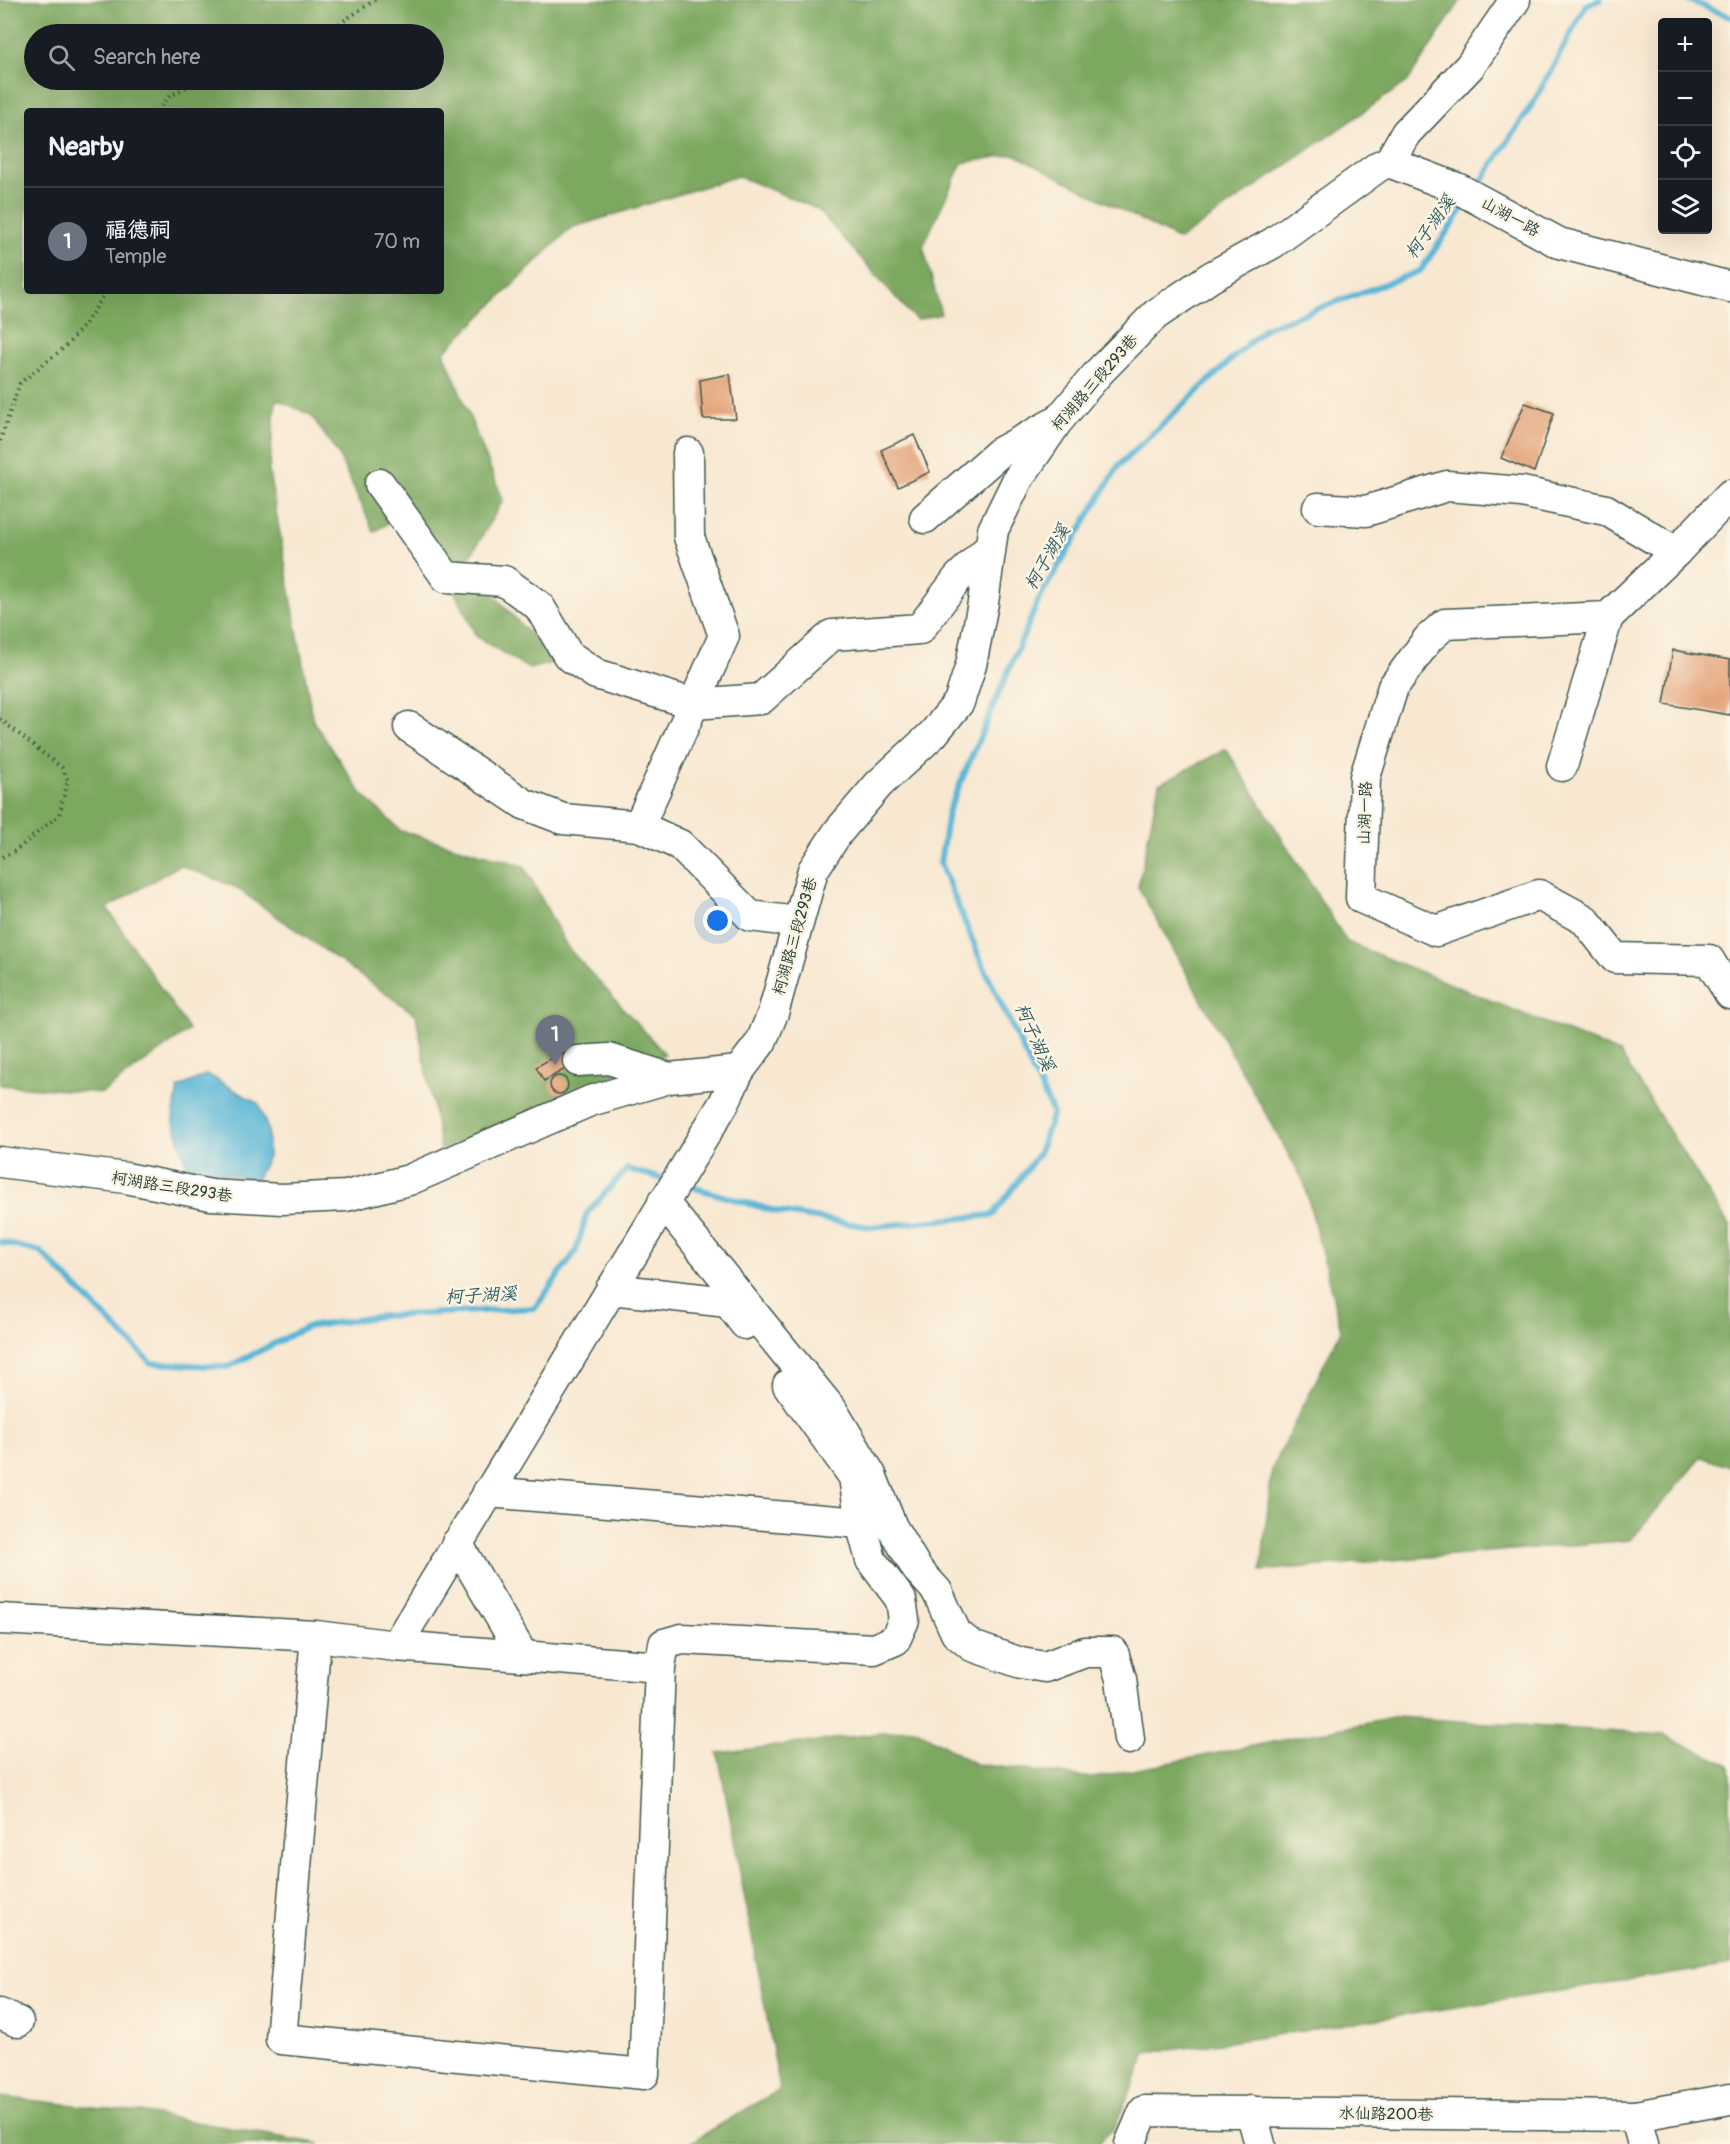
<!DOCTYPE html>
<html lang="en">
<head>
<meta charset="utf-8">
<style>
  :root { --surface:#171b24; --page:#20242c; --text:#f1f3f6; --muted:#9ea1a6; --line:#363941; --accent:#8c9099 }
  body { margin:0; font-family:Pangolin,"LXGW WenKai TC",sans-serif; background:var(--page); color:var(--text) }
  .controls { position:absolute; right:18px; top:18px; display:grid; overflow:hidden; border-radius:6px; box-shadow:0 6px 24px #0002 }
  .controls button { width:54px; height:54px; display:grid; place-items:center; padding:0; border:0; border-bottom:2px solid var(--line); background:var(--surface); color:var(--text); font:30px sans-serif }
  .you { position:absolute; left:718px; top:921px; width:21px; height:21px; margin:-15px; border:4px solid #fff; border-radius:50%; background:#1a73e8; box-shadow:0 0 0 9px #1a73e833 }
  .badge { display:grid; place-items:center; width:39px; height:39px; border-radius:50%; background:var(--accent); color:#fff; font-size:20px; font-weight:700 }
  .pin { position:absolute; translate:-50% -50px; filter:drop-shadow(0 2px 3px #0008) }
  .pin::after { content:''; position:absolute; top:32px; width:21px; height:18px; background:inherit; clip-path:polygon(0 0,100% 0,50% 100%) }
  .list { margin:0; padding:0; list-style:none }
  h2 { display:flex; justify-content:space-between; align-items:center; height:78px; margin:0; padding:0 24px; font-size:26px }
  h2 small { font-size:20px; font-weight:400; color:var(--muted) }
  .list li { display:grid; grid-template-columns:39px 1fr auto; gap:18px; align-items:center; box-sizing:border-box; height:108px; padding:0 24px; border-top:2px solid var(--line) }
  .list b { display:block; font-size:22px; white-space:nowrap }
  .list p { margin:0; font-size:20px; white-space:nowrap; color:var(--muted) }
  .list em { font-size:20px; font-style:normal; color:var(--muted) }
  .icon { flex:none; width:33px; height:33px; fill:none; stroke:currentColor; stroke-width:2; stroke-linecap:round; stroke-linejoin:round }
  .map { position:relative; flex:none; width:1730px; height:2144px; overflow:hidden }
  .search { position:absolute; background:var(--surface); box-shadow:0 6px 24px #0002; left:24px; top:24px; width:420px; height:66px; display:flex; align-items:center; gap:15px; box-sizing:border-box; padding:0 21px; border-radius:33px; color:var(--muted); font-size:22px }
  .panel { position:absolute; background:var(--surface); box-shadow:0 6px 24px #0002; left:24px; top:108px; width:420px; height:186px; border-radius:6px }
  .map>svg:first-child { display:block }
</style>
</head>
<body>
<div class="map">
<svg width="1730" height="2144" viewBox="0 0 1730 2144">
  <rect width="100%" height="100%" fill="#fcf5e5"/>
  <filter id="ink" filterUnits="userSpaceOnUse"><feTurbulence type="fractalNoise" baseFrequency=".0167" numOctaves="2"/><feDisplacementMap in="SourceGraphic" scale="12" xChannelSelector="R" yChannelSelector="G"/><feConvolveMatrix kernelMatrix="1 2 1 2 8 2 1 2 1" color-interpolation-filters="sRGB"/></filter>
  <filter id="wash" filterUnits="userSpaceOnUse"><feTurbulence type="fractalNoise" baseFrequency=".008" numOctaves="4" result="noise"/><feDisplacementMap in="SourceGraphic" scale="24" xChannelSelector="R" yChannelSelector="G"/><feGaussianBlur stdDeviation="1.35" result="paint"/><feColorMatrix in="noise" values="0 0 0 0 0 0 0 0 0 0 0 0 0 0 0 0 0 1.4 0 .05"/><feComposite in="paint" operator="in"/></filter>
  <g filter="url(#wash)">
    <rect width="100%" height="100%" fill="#f8e8d2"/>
    <g fill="#7da860" stroke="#4e724a" stroke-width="1.5" fill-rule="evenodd">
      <path d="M0 0H1461L1408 81 1179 240 1014 154 962 163 923 246 941 314 916 320 817 209 738 176 571 228 444 352 503 500 466 564 555 662 529 669 476 636 413 507 374 532 338 454 311 415 276 399 269 472 313 721 362 794 401 831 524 866 568 948 665 1054 441 1150 416 1015 235 887 180 865 107 908 189 1030 102 1093 0 1085ZM34 34H434V80H34ZM27 111H441V291H27Z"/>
      <polygon points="1226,749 1347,942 1620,1053 1730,1227 1730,1467 1701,1457 1631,1540 1261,1571 1272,1469 1341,1330 1304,1182 1138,887 1159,784"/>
      <polygon points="1398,1717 1664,1735 1730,1765 1730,1965 1243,2040 1147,2053 1114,2128 1098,2144 688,2144 780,2089 718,1753 915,1729 975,1764 1093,1778"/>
      <polygon points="0,2097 140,2112 320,2144 0,2144"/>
    </g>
    <polygon fill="#59b6d7" stroke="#3c7a86" stroke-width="1.5" points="207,1074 259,1104 268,1130 268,1156 256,1180 187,1166 173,1119 178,1088"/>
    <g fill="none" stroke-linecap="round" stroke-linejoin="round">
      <g stroke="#59b6d7" stroke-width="6">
        <polyline points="1688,0 1730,17"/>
        <polyline points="1476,190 1535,100 1586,5 1600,0"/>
        <polyline points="685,1185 778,1212 870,1227 993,1215 1039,1153 1053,1113 981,961 940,863 948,812 1040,597 1119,465 1265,328 1420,271 1467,203"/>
        <polyline points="0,1242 41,1252 151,1363 228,1367 307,1327 382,1316 535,1308 576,1251 587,1213 627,1169 667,1180"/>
      </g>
    </g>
    <g id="blocks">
      <g fill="#e2a177">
        <polygon points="730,374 736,419 703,419 700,380"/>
        <polygon points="1525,403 1554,413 1534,472 1501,458"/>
        <polygon points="914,435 930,472 898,487 881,450"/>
        <polygon points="1673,650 1730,660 1730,715 1664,704"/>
        <polygon points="566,1050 574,1064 544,1081 536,1067"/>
        <circle cx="559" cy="1085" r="9"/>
      </g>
    </g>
  </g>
  <g filter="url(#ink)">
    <use href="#blocks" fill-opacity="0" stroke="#40574c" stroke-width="1.5"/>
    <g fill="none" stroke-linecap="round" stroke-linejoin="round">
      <g stroke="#40574c" stroke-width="33">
        <g id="minor">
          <polyline points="1389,162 1459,189 1559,243 1730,287"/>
          <polyline points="1389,162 1406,133 1470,66 1515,0"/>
          <polyline points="688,453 689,537 724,636 639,826 680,845 750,916 797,922"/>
          <polyline points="380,484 446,577 504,581 539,606 568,655 596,674 694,704 761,699 832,635 920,629 958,578 990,547"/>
          <polyline points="1730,495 1676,552 1608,617 1445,624 1428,639 1393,687 1365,777 1361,898 1436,931 1539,895 1585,920 1615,958 1709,960 1730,994"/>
          <polyline points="1318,508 1366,511 1447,486 1522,492 1606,510 1676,552"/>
          <polyline points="925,518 999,453 1052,424"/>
          <polyline points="409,727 524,804 563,819 639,826"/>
          <polyline points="1562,766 1608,617"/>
          <polyline points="578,1061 609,1059 669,1078"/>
          <polyline points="0,1162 126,1178 211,1195 282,1199 346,1196 409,1180 590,1101 669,1078 739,1071 761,1042 773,1013 813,870 838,832 879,784 933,734 959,702 971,665 983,603 993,530 1018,479 1057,422 1099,372 1155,315 1211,277 1273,243 1379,166 1389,162"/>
          <polyline points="663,1202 832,1410 871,1475 892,1527 917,1569 937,1591 956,1633 972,1646 1021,1663 1045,1667 1085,1652 1113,1652 1121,1679 1129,1739"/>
          <polyline points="611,1289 728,1302 745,1324"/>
          <polyline points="488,1492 861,1523"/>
          <polyline points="457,1543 523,1656"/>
          <polyline points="0,1619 316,1636 396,1646 660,1667 644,2074 281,2039 316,1636"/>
          <polyline points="396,1646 724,1103 739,1071"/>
          <polyline points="660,1667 664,1644 682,1639 874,1649 895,1640 904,1620 901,1600 871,1560 861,1523 854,1477 788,1385"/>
          <polyline points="0,2014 18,2022"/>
          <polyline points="1251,2111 1260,2144"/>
          <polyline points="1635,2116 1643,2144"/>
          <polyline points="1130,2144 1144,2111 1635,2116 1730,2099"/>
        </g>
      </g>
      <g stroke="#40574c" stroke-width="4" stroke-dasharray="1.5 4.5" stroke-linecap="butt">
        <polyline points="324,34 375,0"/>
        <polyline points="158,111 167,98 199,80"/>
        <polyline points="0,441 20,383 65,347 85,324 107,291"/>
        <polyline points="0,719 62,768 68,780 59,815 15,851 0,858"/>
      </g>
      <use href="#minor" stroke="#fff" stroke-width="30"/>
    </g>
  </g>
  <g text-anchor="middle" stroke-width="5" stroke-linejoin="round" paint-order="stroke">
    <g font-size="16" fill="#1f3d34" stroke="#fcf5e5">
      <text transform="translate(1511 216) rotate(29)" y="6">山湖一路</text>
      <text transform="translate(1094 382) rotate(-49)" y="6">柯湖路三段293巷</text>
      <text transform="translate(1364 813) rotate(-88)" y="6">山湖一路</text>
      <text transform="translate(794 936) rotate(-74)" y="6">柯湖路三段293巷</text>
      <text transform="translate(172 1186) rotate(9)" y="6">柯湖路三段293巷</text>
      <text transform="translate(1386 2113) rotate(1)" y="6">水仙路200巷</text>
    </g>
    <g font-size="18" font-style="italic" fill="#2e5b5d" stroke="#fcf5e5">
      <text transform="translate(1430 227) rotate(-55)" y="6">柯子湖溪</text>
      <text transform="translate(1047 557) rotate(-60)" y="6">柯子湖溪</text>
      <text transform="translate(1035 1037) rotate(66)" y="6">柯子湖溪</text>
      <text transform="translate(481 1295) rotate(-3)" y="6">柯子湖溪</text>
    </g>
  </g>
</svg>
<div class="controls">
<button>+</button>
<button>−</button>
<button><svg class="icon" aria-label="locate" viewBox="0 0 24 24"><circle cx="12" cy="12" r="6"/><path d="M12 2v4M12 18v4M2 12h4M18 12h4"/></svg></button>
<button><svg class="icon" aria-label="layers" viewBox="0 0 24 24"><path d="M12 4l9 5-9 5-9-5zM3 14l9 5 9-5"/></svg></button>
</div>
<div class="you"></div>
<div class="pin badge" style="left:555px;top:1065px;background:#6b7280">1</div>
<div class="search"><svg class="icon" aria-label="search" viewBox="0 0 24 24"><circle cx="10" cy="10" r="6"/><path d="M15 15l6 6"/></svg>Search here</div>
<section class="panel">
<h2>Nearby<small></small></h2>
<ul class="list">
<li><span class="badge" style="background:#6b7280">1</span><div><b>福德祠</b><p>Temple</p></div><em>70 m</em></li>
</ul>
</section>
</div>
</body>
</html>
